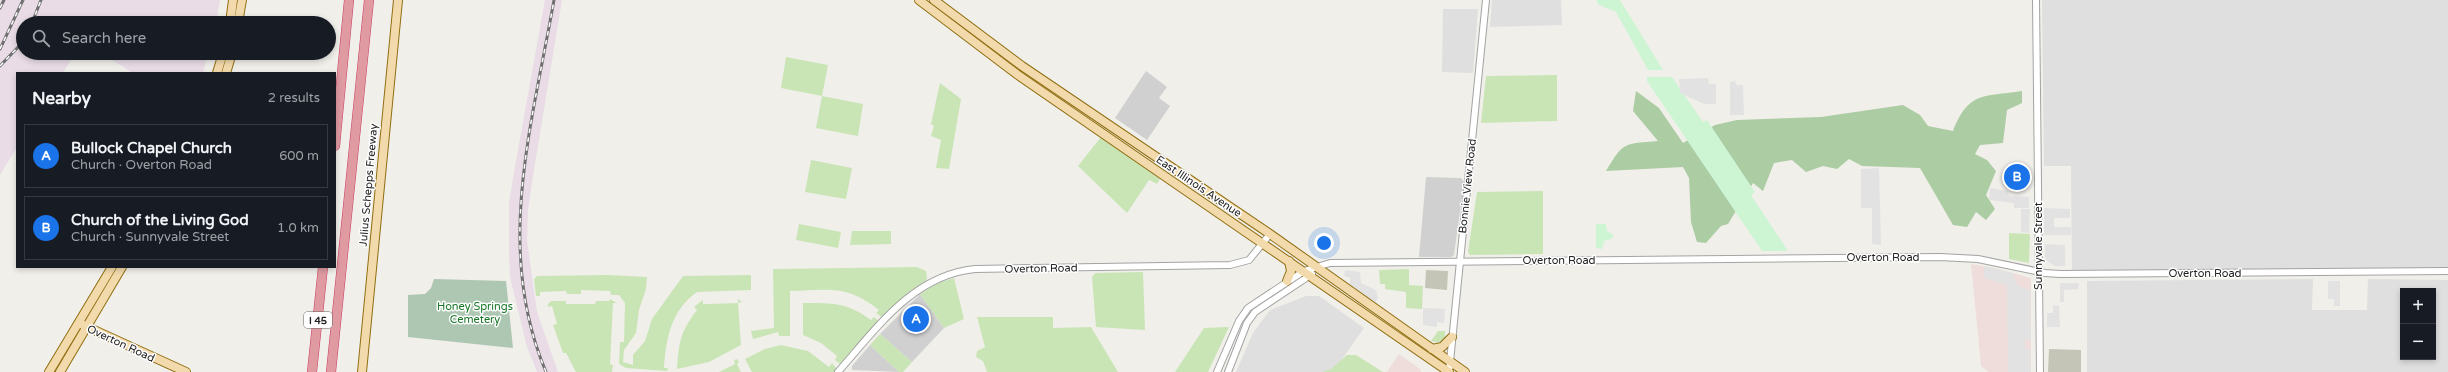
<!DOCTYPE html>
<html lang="en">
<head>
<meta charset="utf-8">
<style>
  :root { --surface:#171b24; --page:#20242c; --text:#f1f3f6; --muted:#9ea1a6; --line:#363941; --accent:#1a73e8 }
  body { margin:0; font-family:"Varela Round",sans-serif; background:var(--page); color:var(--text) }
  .controls { position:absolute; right:12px; bottom:12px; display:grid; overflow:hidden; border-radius:0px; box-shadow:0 2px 6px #0003 }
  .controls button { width:36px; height:36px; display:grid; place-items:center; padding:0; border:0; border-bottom:1px solid var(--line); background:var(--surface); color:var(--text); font:20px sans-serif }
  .you { position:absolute; left:1324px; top:243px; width:14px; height:14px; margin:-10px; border:3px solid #fff; border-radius:50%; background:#1a73e8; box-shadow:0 0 0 6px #1a73e833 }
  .badge { display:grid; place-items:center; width:26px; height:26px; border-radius:50%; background:var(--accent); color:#fff; font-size:13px; font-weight:700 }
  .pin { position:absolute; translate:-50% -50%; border:2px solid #fff; box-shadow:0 1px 4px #0006 }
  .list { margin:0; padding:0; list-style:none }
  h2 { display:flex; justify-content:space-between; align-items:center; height:52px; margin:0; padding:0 16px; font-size:17px }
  h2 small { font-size:13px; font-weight:400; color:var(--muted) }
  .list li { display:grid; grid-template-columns:26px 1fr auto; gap:12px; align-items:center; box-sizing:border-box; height:64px; margin:0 8px 8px; padding:0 8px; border:1px solid var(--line); border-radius:0px }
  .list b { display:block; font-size:15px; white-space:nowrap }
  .list p { margin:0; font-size:13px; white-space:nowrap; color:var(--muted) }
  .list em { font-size:13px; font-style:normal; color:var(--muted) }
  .icon { flex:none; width:22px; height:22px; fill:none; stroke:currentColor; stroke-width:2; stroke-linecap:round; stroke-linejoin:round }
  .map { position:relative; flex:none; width:2448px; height:372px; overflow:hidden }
  .search { position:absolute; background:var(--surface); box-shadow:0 2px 6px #0003; left:16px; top:16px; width:320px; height:44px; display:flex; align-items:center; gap:10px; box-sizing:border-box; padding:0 14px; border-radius:22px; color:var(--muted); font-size:15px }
  .panel { position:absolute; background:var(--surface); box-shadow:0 2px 6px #0003; left:16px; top:72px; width:320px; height:196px; border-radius:0px }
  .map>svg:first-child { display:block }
</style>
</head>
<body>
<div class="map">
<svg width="2448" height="372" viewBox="0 0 2448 372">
  <rect width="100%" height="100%" fill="#f1efea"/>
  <g fill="#e0dfdf" fill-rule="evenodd">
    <polygon points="1492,0 1561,0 1562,25 1490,27"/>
    <polygon points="2042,0 2448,0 2448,268 2072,271 2071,166 2044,166"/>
    <polygon points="1443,9 1478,9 1473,73 1442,72"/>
    <path d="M2313 279 2312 310H2367L2368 279 2448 280V372H2087V281ZM2403 291H2433V357H2403Z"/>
    <polygon points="1306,296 1319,296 1364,328 1333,372 1236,372 1253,333 1270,310"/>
  </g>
  <g fill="#efdddb">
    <polygon points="1971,264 1994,268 2031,278 2031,372 1989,372 1981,366"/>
    <polygon points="1399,354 1420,369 1421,372 1387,372"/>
  </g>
  <g fill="#e9dce6">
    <polygon points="0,0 220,0 216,23 23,23 23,53 75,53 63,73 17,73 17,147 0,175"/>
    <polygon points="545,0 562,0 533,176 528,210 527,240 537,312 558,372 537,372 527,347 510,277 509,249 509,203 514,172"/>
    <polygon points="101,53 208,53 203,73 133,73"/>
  </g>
  <g fill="#d0d0d0">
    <polygon points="1146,71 1167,87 1159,98 1170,106 1147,140 1115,118"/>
    <polygon points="1426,177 1461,178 1464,182 1454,255 1451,257 1419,257"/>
    <polygon points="920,294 944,328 912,362 880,334"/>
    <polygon points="870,345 899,372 852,370 852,366"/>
  </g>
  <g fill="#c4c5b6">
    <polygon points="1426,270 1448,271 1447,290 1425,288"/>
    <polygon points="2049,349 2081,350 2081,372 2048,372"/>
  </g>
  <g fill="#c9e5b6">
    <polygon points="786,57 828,65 822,96 863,104 858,136 816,128 822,96 781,88"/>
    <polygon points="1557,75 1557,121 1481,123 1486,76"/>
    <polygon points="940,83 961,99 949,169 936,168 941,140 931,136 934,126 931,124"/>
    <polygon points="1101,137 1160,179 1157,184 1149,180 1127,213 1078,166"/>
    <polygon points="811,160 852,168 846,199 805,192"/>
    <polygon points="1543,191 1543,254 1470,255 1468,252 1477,192"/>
    <polygon points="799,224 841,232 838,248 796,240"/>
    <polygon points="852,231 891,231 891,244 850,245"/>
    <polygon points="2009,233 2030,234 2029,263 2009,259"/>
    <path d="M917 267 926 271 927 280 907 294 883 318 876 313 879 310C846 284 829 290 790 291V336H779L778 332 753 339 751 331 774 328 773 269Z"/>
    <polygon points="1409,269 1409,285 1423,286 1422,309 1406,308 1406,292 1385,289 1385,284 1380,284 1379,270"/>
    <polygon points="1143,272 1145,330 1096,327 1092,277 1095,273"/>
    <path d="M607 275 647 277 646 289 639 310 636 333 624 350 623 362 633 365V355L645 341 652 319 683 276 751 275V290L697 292C671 310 666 339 664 368H668L667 371 626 368 619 364 620 342H624L625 303 619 295H611L610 291 581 290V294H567L566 291 540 292V296H536L534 279 537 276Z"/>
    <polygon points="954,278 964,319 944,328 920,294 938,283"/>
    <polygon points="610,299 617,303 613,303 610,364 613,365 612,372 576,372 566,353 563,353 553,325 557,324 552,306 548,307 548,304 551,301 566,301 566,304 595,304 596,301 609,301"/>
    <path d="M738 299 742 302 738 303 741 345 709 362 677 369C679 342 680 332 697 310L694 307 703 300V304H707L738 303Z"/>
    <path d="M803 303C832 303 847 302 871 320L874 317 879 321 840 364 835 360 837 356 821 343 803 335Z"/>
    <polygon points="977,317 1053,317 1053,328 1091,327 1118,372 987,372 983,361 976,357 977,351 985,347"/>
    <polygon points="1229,327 1208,372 1175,372 1204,328"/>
    <polygon points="1438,331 1445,331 1445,338 1440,343 1431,341"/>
    <polygon points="880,334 912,362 903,372 899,372 870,345"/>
    <polygon points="781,345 808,351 829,367 832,363 837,369 834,372 752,372 745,359 765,349"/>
    <polygon points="1347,355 1356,355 1383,372 1322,372 1331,369"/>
    <polygon points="737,359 739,362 737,364 741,372 719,372 735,364 734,360"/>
  </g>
  <path fill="#accca3" d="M1636 91 1659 108 1683 143 1715 125 1737 120 1821 117 1903 105 1920 115 1928 126 1953 131C1969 91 1983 97 2022 91V103L2007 110 2003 143 1980 145 1975 154 1987 160 1996 171 1986 195 1995 209 1986 220 1976 212 1967 227 1953 225 1920 168 1862 166 1849 159 1837 169 1823 166 1806 172 1792 160 1774 163 1763 191 1753 183 1728 224 1721 226 1706 243 1697 242 1691 222 1689 178 1683 167 1606 171C1624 141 1624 144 1658 141L1633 111Z"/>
  <polygon fill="#adc7b3" points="434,279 506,281 513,348 408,337 408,295 425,294 431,288"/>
  <g fill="#cdf5d3">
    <polygon points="1596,0 1620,0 1663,70 1648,70 1616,12 1599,5"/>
    <polygon points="1647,77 1672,77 1703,122 1707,120 1755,192 1751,195 1788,251 1762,251 1647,81"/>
    <polygon points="1596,224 1606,224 1607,231 1614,235 1611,239 1604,241 1602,249 1596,248"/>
  </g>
  <g fill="#e2e2e2">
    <polygon points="1708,78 1709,84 1716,84 1716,104 1704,104 1680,93 1679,79"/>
    <polygon points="1735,81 1736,85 1743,85 1744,115 1730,115 1730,82"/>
    <polygon points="1879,168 1881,245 1872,244 1872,208 1861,208 1861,169"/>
    <polygon points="1990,188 2008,191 2009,196 2029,197 2029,208 2014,208 2014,203 1989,200"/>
    <polygon points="2044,208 2070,209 2070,218 2054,218 2054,227 2071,227 2071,235 2044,235"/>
    <polygon points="2021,209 2030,209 2029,233 2021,232"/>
    <polygon points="2045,244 2065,245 2065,266 2055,266 2045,260"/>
    <polygon points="1984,266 2013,273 2018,286 2030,290 2031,340 2025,340 2025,349 2030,349 2031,372 2008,372 2007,285 1984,278"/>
    <polygon points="1345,270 1360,272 1361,283 1376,290 1378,298 1375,303 1350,284 1350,278 1344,276"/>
    <polygon points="2328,281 2340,281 2340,306 2334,306 2334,299 2328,299"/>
    <polygon points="2060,283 2079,283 2078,289 2064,290 2064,302 2060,302"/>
    <polygon points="2053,305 2059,306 2060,327 2047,327 2047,313 2053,313"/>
    <polygon points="1423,308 1445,309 1444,323 1437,322 1437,327 1423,325"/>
  </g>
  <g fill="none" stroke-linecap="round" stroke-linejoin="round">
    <g stroke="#a3a3a3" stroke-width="8">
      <g id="minor">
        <polyline points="2036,0 2040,372"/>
        <path d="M838 372C876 329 913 275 975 269L1230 265 1249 260 1270 234"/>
        <polyline points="1217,372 1239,321 1248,308 1304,271 1330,263 1940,257 1978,259 2045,273 2060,274 2448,271"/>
        <polyline points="1228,372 1247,323 1255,312 1312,274"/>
        <polyline points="1449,372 1486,0"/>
      </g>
    </g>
    <g stroke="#8f6e10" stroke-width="10">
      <g id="major">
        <polyline points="919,0 1018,75 1449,372"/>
        <polyline points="934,0 1022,66 1270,234 1465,372"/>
        <polyline points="230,23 233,0"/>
        <polyline points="238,23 242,0"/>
        <polyline points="217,73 223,53"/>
        <polyline points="226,73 232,53"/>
        <polyline points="1287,281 1291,271 1289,261"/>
        <polyline points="83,325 186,372"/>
        <polyline points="1432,349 1442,347 1452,337"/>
        <polyline points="49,372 112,267"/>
        <polyline points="60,372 122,267"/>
        <polyline points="362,372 398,0"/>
      </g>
    </g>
    <g stroke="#ca3c62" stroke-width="10">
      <g id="highway">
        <polyline points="335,146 349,0"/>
        <polyline points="312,372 323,267"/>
        <polyline points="331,372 369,0"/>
      </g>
    </g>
    <use href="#minor" stroke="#fff" stroke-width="6"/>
    <use href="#major" stroke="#f3daac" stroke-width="8"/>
    <use href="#highway" stroke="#df9aa2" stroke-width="9"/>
    <g stroke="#707070" stroke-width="3">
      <g id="rail">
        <polyline points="0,8 4,0"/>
        <polyline points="32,23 41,0"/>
        <polyline points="0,49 23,0"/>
        <polyline points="0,66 23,42"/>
        <path d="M546 372C494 249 532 125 554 0"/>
      </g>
    </g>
    <use href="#rail" stroke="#fff" stroke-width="1.5" stroke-dasharray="4.5" stroke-linecap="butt"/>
  </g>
  <g text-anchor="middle" stroke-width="3" stroke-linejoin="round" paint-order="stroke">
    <rect fill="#fff" stroke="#646464" stroke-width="1" x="304" y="312" width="28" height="16" rx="3"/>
    <g font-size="10" font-weight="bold" fill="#222">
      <text x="318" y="324">I 45</text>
    </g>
    <g font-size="11" fill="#222" stroke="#fff">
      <text transform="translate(368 185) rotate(-85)" y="4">Julius Schepps Freeway</text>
      <text transform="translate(1199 186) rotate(34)" y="4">East Illinois Avenue</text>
      <text transform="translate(1467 186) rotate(-84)" y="4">Bonnie View Road</text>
      <text transform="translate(2038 246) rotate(-90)" y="4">Sunnyvale Street</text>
      <text x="1883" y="261">Overton Road</text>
      <text x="1559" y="264">Overton Road</text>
      <text transform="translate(1041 268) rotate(-1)" y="4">Overton Road</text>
      <text x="2205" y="277">Overton Road</text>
      <text transform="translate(121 343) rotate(25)" y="4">Overton Road</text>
    </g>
    <g font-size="11" fill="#187727" stroke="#fff">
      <text x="475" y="310">Honey Springs<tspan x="475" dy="13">Cemetery</tspan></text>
    </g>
  </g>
</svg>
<div class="controls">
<button>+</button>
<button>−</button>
</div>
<div class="you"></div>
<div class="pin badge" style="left:916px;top:319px">A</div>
<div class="pin badge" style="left:2017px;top:177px">B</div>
<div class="search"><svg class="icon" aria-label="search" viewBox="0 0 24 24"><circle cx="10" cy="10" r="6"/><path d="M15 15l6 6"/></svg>Search here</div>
<section class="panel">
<h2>Nearby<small>2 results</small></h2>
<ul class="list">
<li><span class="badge">A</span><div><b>Bullock Chapel Church</b><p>Church · Overton Road</p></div><em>600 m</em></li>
<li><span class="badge">B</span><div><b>Church of the Living God</b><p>Church · Sunnyvale Street</p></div><em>1.0 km</em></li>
</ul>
</section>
</div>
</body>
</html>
